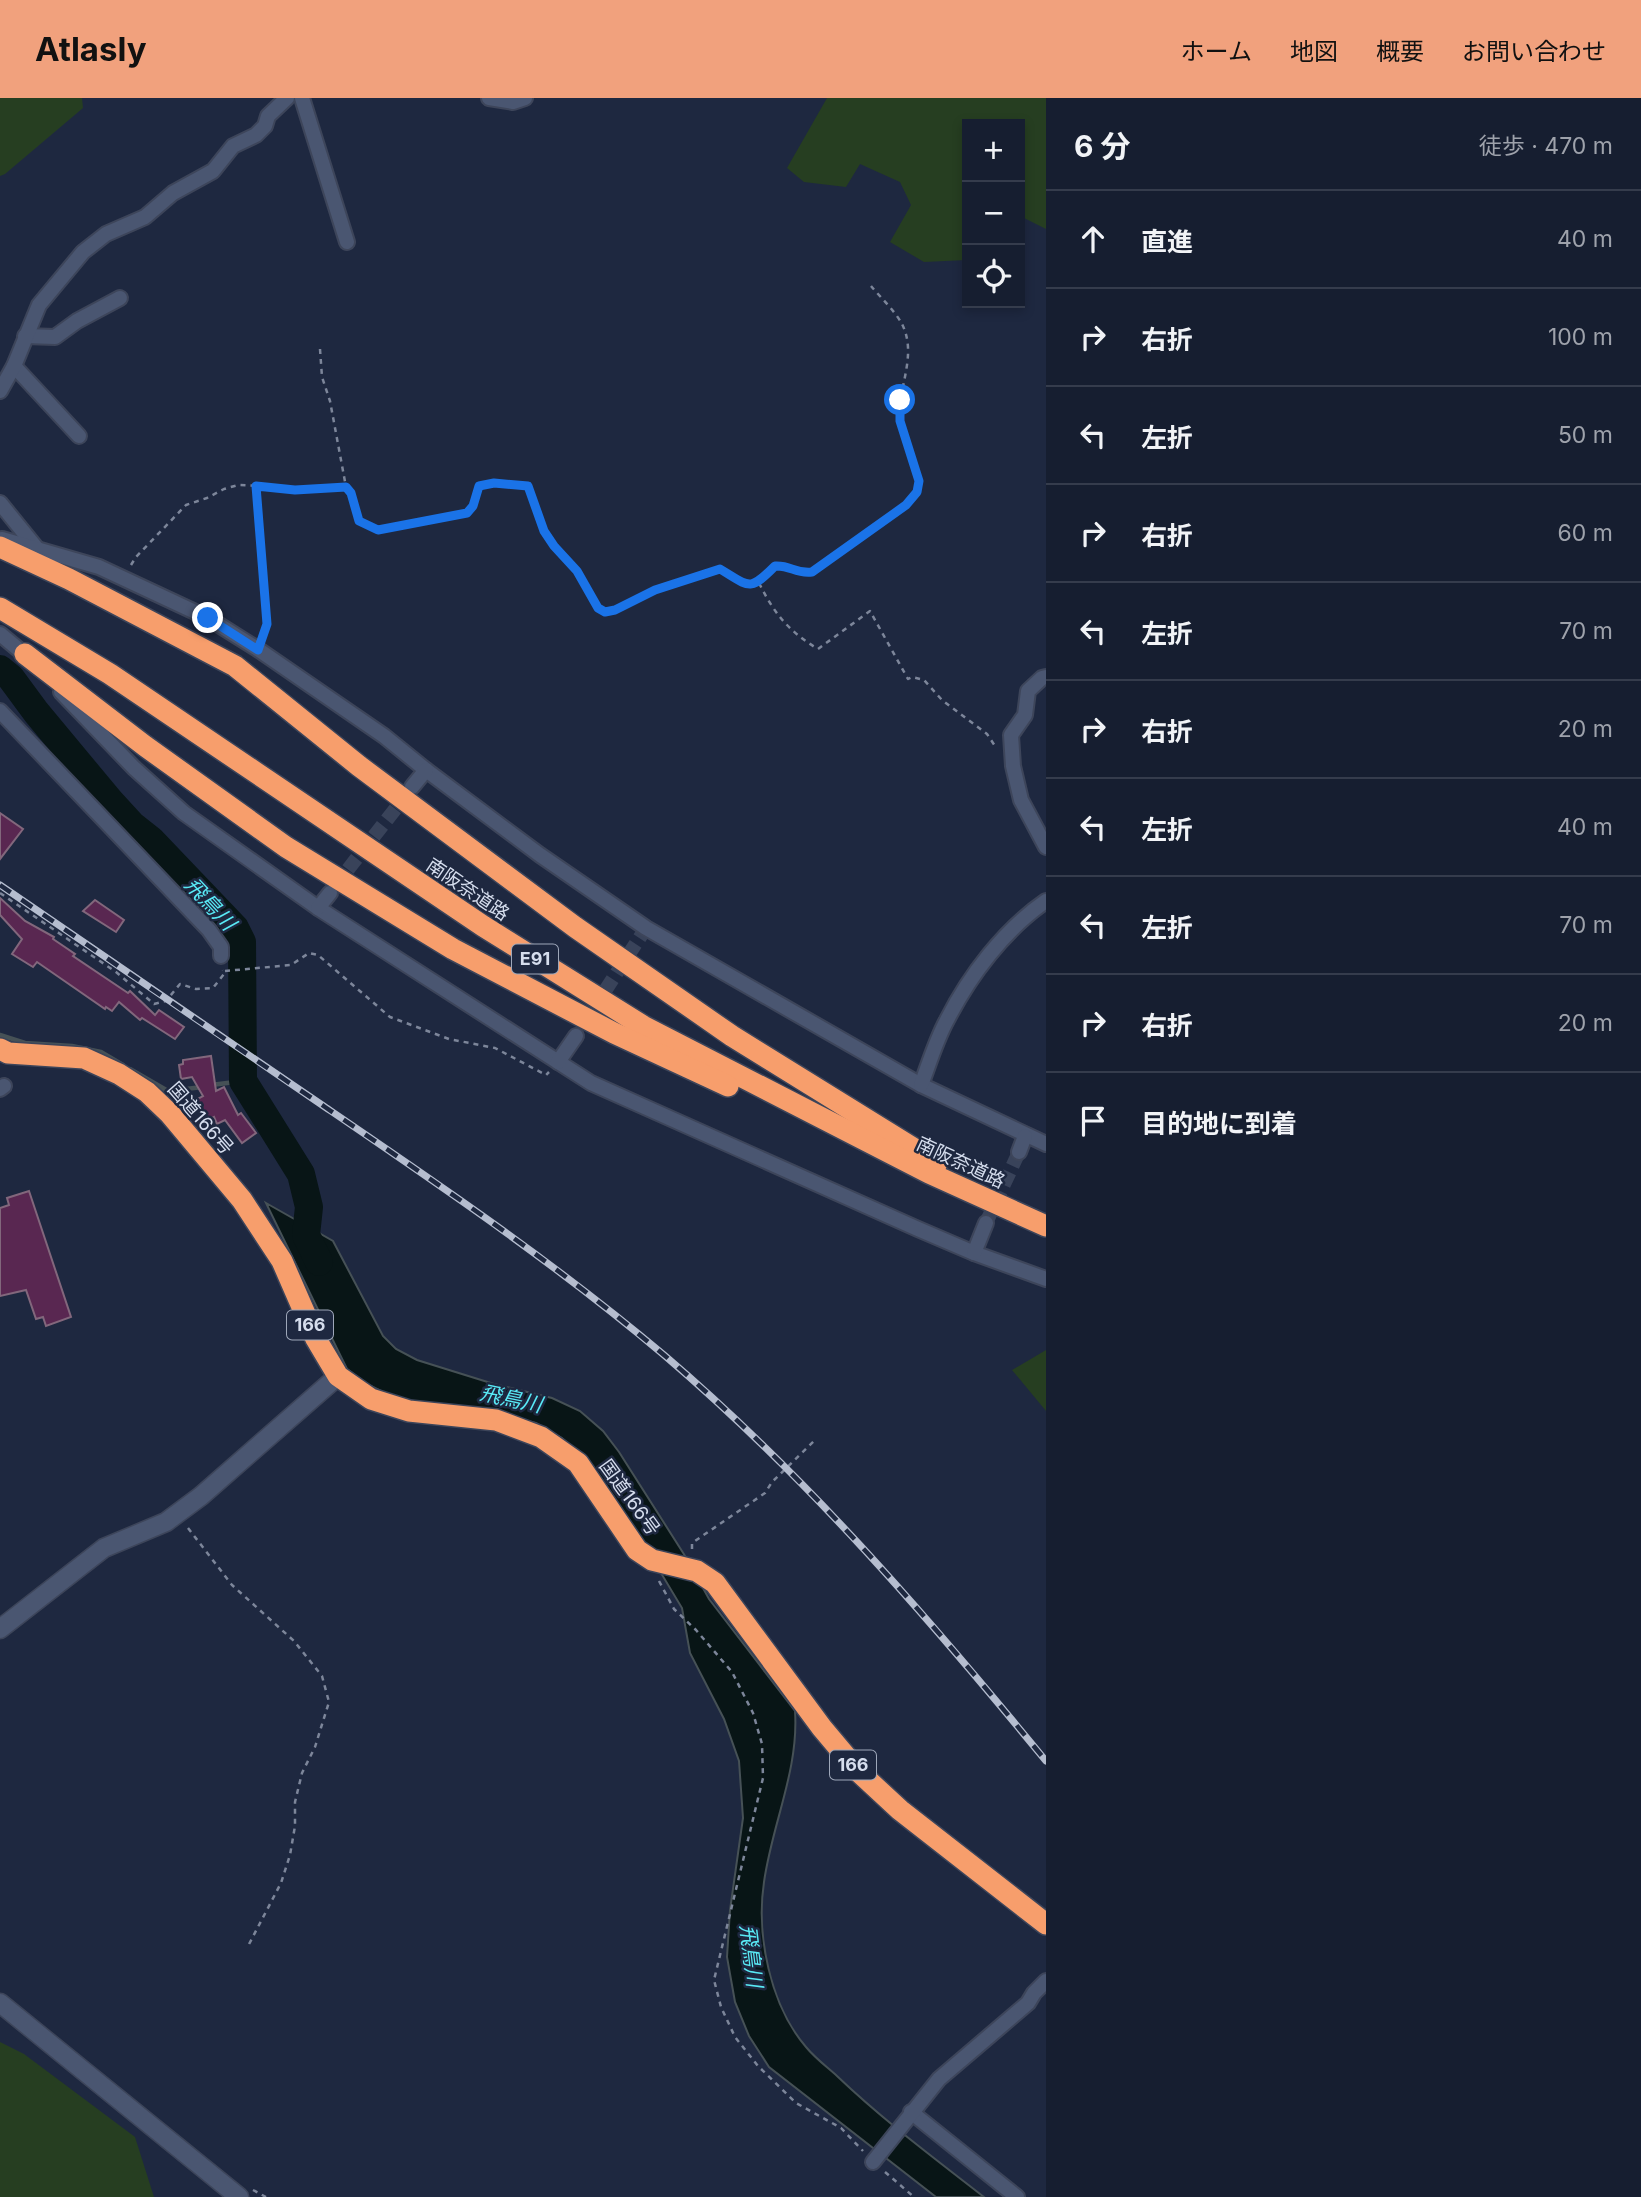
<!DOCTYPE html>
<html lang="ja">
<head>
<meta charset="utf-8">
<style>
  :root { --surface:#161e30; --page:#1f2738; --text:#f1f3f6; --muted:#9ea2ab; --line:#353c4c; --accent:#f1a17d }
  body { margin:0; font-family:Inter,"Noto Sans JP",sans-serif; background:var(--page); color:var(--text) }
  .controls { position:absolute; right:21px; top:21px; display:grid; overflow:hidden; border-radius:0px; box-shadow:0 4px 10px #0003 }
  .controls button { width:63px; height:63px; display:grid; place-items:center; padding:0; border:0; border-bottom:2px solid var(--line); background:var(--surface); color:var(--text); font:35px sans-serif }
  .stop { position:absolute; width:21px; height:21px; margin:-16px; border:5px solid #1a73e8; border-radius:50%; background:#fff }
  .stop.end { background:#1a73e8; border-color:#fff; box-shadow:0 2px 7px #0008 }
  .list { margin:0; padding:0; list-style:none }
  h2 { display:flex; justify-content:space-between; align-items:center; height:91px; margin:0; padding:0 28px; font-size:30px }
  h2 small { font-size:23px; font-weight:400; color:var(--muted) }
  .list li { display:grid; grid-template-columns:46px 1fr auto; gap:21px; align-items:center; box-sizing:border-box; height:98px; padding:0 28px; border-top:2px solid var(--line) }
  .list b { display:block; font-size:26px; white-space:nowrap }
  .list em { font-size:23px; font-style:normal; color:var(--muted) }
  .icon { flex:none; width:38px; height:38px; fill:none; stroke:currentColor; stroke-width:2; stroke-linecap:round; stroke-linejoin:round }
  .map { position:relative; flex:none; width:1046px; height:2099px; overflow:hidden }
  header { display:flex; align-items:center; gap:42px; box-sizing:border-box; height:98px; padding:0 35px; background:var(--accent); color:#111 }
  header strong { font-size:33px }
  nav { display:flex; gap:38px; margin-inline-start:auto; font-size:24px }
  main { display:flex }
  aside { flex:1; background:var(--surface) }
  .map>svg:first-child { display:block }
</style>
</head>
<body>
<header>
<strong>Atlasly</strong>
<nav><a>ホーム</a><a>地図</a><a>概要</a><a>お問い合わせ</a></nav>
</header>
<main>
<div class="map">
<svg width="1046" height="2099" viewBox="0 0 1046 2099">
  <rect width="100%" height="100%" fill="#1e2840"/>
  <g fill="#263e21">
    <polygon points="0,0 82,0 83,10 5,76 0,78"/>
    <polygon points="827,0 1046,0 1046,131 1020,118 1020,26 967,26 967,162 924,164 890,144 911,107 900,84 860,66 846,89 804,84 787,70"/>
    <polygon points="1046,1252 1046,1313 1012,1272"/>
    <polygon points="0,1944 24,1956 135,2039 154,2099 0,2099"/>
  </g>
  <path fill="#081516" stroke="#465156" stroke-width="2" d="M266 1105 333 1143 383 1238 396 1251 417 1262 494 1286 552 1300 580 1313 603 1333 619 1354 687 1461 709 1501 795 1613C799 1672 772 1726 764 1784 756 1837 770 1907 806 1949 815 1960 827 1969 837 1978 883 2022 934 2060 984 2099H936L769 1969 749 1938 735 1904 727 1859 730 1812 743 1720 739 1663 724 1621 690 1555 682 1510 637 1435 581 1358 562 1340 536 1325 501 1317 395 1300 367 1286 347 1271Z"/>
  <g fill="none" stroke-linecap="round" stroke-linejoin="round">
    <g stroke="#465156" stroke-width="4.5">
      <polyline points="0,937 25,945 72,948 101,954 123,967"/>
      <polyline points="130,971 168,993 203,989"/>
      <polyline points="211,987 243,983"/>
    </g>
    <polyline stroke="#081516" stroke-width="28" points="0,571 11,580 36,614 110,703 132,727 151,742 235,830 242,844 243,983 301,1076 309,1109 306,1137 319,1164"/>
  </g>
  <g fill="#592751" stroke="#82677c" stroke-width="2">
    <polygon points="0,715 23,731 0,761"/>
    <polygon points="0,800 25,823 54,839 53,841 75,856 73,858 128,895 130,893 155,917 159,912 184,929 175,941 142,920 140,922 119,904 112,913 106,909 105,911 37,864 33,869 12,856 22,841 0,817"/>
    <polygon points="95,802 124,822 116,834 83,813"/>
    <polygon points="211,958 216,993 224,989 238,1017 241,1015 256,1035 242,1045 225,1022 217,1026 214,1019 205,1024 194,1003 203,998 192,979 181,981 179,967 183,966 183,962"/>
    <polygon points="29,1093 71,1219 46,1228 43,1219 36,1221 26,1192 0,1198 0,1110 9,1107 7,1100"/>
  </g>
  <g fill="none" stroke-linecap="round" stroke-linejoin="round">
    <g stroke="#39435a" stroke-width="14" stroke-dasharray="14 7" stroke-linecap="butt">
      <polyline points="335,788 407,696"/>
      <polyline points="582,928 646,830"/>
      <polyline points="986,1125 1019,1054"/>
    </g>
    <g stroke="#3d455a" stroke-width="18">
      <g id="street">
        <polyline points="302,0 347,144"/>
        <polyline points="489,0 513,4 525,0"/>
        <polyline points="25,238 55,239 77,223 120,200"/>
        <polyline points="14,268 79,338"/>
        <polyline points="0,293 14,268 39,207 83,154 106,136 145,119 173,95 213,73 233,48 256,37 265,28 268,18 287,0"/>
        <polyline points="0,405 38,452"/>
        <polyline points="2,441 99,469 208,520 256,550 384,638 426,672 540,757 646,830 921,987 1046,1046"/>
        <polyline points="0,536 30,561"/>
        <polyline points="1046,579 1042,580 1028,593 1025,617 1011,637 1013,668 1021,702 1046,749"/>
        <polyline points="61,594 134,670 184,715 318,810 591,985 918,1131 974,1155 1046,1181"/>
        <polyline points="0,613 209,832 221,849 221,858"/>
        <polyline points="412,689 426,672"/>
        <polyline points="318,810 330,795"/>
        <polyline points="558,964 576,938"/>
        <path d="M921 987C929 966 936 942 947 922 970 877 1004 832 1046 803"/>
        <polyline points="0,991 4,988"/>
        <polyline points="1019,1054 1025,1038"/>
        <polyline points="974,1155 986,1125"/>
        <polyline points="911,2014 1017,2099"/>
        <polyline points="873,2064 939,1981 1028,1905 1034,1895 1046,1883"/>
      </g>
    </g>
    <g stroke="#3d455a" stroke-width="21">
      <g id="secondary">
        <polyline points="0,1531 104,1450 166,1424 201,1398 338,1278"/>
        <polyline points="0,1905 239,2099"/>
      </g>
    </g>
    <g stroke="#3d455a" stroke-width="24">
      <g id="highway">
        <polyline points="0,449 69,481 235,568 359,668 575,829 732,938 937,1065"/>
        <polyline points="0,510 110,576 483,828 643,928 929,1075 1046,1128"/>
        <polyline points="25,556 145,648 286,749 453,851 614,935 728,988"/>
        <polyline points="0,951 8,955 84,960 119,976 147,994 170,1016 242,1102 282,1163 316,1241 338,1278 371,1301 409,1313 496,1322 541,1339 578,1365 637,1452 652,1462 697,1473 715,1485 822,1630 859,1674 900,1712 1046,1826"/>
      </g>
    </g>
    <g stroke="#7d869a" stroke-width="2.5" stroke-dasharray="5 5" stroke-linecap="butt">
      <polyline points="320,251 322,279 330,303 346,389"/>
      <polyline points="256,388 267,526 263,537"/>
      <path d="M131 467 136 459 186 407 207 400 224 391 238 387 284 389 295 392 346 389 350 395 359 423 378 432 467 415 473 408 479 388 494 385 528 388 544 433 554 448 577 473 598 510 605 514 615 512 655 492 720 471C750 489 749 494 775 468 790 467 796 476 812 474L906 407C909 403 915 398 917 394 925 377 901 342 900 322 897 290 918 258 902 226 895 213 881 200 871 188"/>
      <path d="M759 485C774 515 788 533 818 551L870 513 908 581 912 579 924 582 942 602 987 636 995 648"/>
      <polyline points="0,795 116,874 154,906 166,903 180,886 196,891 213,890 224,876 223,872"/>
      <polyline points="225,873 291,867 309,855 318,857 390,919 449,941 495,950 546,977 549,974"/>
      <polyline points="188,1430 232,1487 294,1543 322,1578 329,1604 315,1649 302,1675 295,1704 295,1728 290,1757 281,1785 247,1850"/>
      <polyline points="692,1451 692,1445 765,1395 772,1384 816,1341"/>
      <polyline points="659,1483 674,1511 696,1532 732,1574 753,1615 762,1646 763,1680 714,1882 721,1909 735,1939 758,1968 796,2005 841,2030 863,2053"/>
      <polyline points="885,2074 914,2099"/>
      <polyline points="253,2092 266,2099"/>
    </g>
    <use href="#street" stroke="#4a5671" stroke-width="14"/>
    <use href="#secondary" stroke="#4a5671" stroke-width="18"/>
    <use href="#highway" stroke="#f79e6c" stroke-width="21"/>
    <g stroke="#b5bdcf" stroke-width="7">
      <path id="rail" d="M0 787C108 861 216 935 325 1009 441 1088 556 1166 664 1257 807 1379 927 1518 1046 1663"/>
    </g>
    <use href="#rail" stroke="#1e2840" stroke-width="4.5" stroke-dasharray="13" stroke-linecap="butt"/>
  </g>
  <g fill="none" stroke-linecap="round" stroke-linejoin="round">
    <path stroke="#1a73e8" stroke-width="9" d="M208 520 258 552 267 526 256 388 295 392 346 389 351 395 359 423 378 432 467 415 473 408 479 388 494 385 528 388 544 433 554 448 577 473 598 510 605 514 615 512 655 492 720 471C750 489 749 494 775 468 791 467 795 476 812 474L906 407 917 394 919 383 900 323V302"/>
  </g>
  <g text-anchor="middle" stroke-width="5" stroke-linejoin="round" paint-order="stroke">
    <g fill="#1e2840" stroke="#9ea7b9" stroke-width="2">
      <rect x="512" y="846.5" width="46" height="29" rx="5"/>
      <rect x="287" y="1212.5" width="46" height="29" rx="5"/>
      <rect x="830" y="1652.5" width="46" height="29" rx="5"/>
    </g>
    <g font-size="18" font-weight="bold" fill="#d5dded">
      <text x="535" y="867">E91</text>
      <text x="310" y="1233">166</text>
      <text x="853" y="1673">166</text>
    </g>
    <g font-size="19" fill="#d5dded" stroke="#1e2840">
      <text transform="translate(468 791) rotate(34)" y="7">南阪奈道路</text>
      <text transform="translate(201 1020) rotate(49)" y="7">国道166号</text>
      <text transform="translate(961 1064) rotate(25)" y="7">南阪奈道路</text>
      <text transform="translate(630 1399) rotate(54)" y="7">国道166号</text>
    </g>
    <g font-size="21" font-style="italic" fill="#59eaf6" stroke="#1e2840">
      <text transform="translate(210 806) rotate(47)" y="7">飛鳥川</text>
      <text transform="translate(511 1301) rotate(12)" y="7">飛鳥川</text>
      <text transform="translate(751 1858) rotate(83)" y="7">飛鳥川</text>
    </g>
  </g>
</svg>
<div class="controls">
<button>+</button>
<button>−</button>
<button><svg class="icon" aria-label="locate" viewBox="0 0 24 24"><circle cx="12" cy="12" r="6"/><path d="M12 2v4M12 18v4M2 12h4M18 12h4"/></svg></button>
</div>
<div class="stop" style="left:900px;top:302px"></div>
<div class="stop end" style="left:208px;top:520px"></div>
</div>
<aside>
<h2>6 分<small>徒歩 · 470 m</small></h2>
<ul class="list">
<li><svg class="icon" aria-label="ahead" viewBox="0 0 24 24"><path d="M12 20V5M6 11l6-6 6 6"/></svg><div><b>直進</b></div><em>40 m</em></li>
<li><svg class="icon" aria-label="right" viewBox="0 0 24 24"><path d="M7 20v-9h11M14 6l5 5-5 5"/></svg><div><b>右折</b></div><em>100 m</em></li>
<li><svg class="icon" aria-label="left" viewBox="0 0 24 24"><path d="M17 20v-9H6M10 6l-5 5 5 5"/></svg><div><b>左折</b></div><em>50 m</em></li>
<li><svg class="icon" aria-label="right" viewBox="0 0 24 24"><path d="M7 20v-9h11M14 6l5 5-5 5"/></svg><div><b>右折</b></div><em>60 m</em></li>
<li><svg class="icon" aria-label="left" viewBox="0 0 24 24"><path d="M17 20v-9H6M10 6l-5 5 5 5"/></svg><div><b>左折</b></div><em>70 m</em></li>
<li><svg class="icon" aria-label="right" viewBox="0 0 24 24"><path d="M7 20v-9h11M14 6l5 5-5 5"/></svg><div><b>右折</b></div><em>20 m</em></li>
<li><svg class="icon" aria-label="left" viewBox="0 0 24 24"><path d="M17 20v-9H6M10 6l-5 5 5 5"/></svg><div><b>左折</b></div><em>40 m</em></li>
<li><svg class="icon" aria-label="left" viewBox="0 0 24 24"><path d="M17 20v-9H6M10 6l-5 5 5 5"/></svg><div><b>左折</b></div><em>70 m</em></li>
<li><svg class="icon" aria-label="right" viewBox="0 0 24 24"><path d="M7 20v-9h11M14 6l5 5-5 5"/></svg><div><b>右折</b></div><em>20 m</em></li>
<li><svg class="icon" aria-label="arrive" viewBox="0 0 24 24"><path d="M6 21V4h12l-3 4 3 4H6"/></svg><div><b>目的地に到着</b></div></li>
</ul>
</aside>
</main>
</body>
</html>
